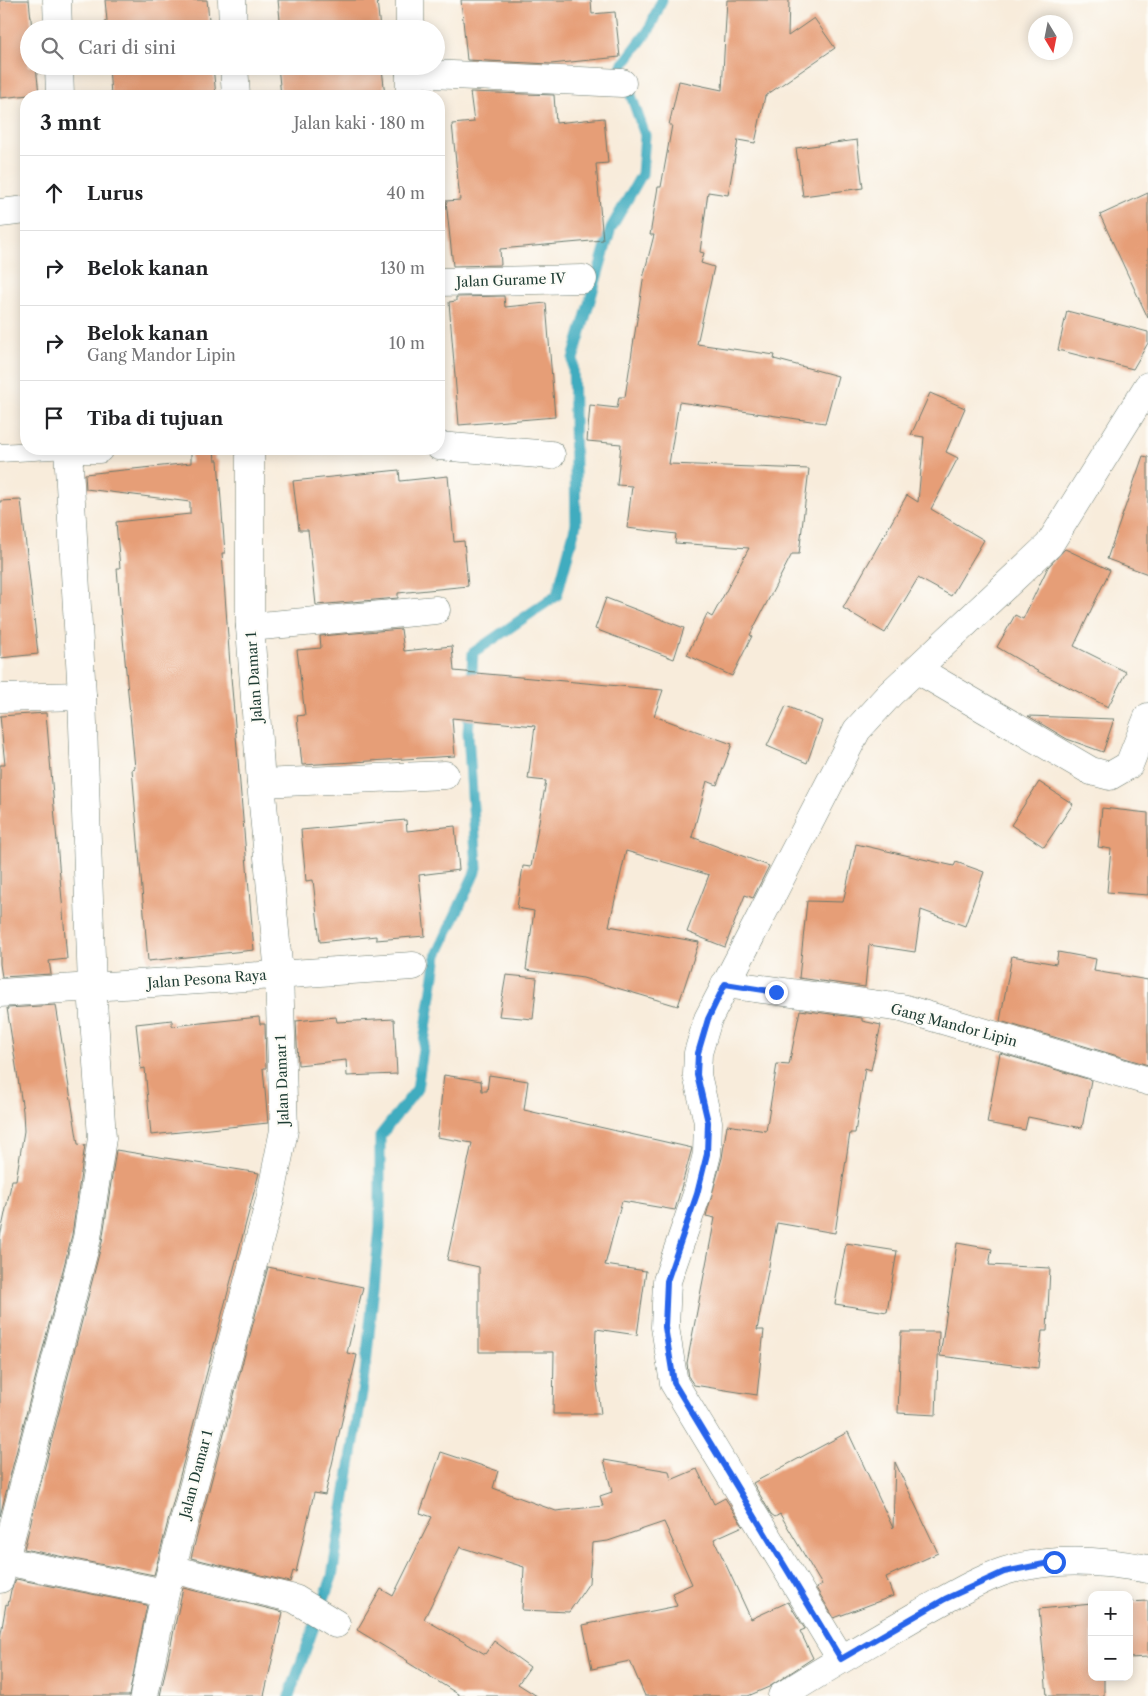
<!DOCTYPE html>
<html lang="id">
<head>
<meta charset="utf-8">
<style>
  :root { --surface:#fff; --page:#f6f6f6; --text:#202124; --muted:#757577; --line:#e0e0e0 }
  body { margin:0; font-family:"Libre Caslon Text",serif; background:var(--page); color:var(--text) }
  .controls { position:absolute; right:15px; bottom:15px; display:grid; overflow:hidden; border-radius:10px; box-shadow:0 2px 12px #0003 }
  .controls button { width:45px; height:45px; display:grid; place-items:center; padding:0; border:0; border-bottom:1px solid var(--line); background:var(--surface); color:var(--text); font:25px sans-serif }
  .compass { position:absolute; left:1028px; top:15px; width:45px; height:45px; border-radius:50%; background:var(--surface); box-shadow:0 2px 12px #0003; rotate:170deg }
  .stop { position:absolute; width:15px; height:15px; margin:-11px; border:4px solid #2563eb; border-radius:50%; background:#fff }
  .stop.end { background:#2563eb; border-color:#fff; box-shadow:0 1px 5px #0008 }
  .list { margin:0; padding:0; list-style:none }
  h2 { display:flex; justify-content:space-between; align-items:center; height:65px; margin:0; padding:0 20px; font-size:21px }
  h2 small { font-size:16px; font-weight:400; color:var(--muted) }
  .list li { display:grid; grid-template-columns:32px 1fr auto; gap:15px; align-items:center; box-sizing:border-box; height:75px; padding:0 20px; border-top:1px solid var(--line) }
  .list b { display:block; font-size:19px; white-space:nowrap }
  .list p { margin:0; font-size:16px; white-space:nowrap; color:var(--muted) }
  .list em { font-size:16px; font-style:normal; color:var(--muted) }
  .icon { flex:none; width:28px; height:28px; fill:none; stroke:currentColor; stroke-width:2; stroke-linecap:round; stroke-linejoin:round }
  .map { position:relative; flex:none; width:1148px; height:1696px; overflow:hidden }
  .search { position:absolute; background:var(--surface); box-shadow:0 2px 12px #0003; left:20px; top:20px; width:425px; height:55px; display:flex; align-items:center; gap:12px; box-sizing:border-box; padding:0 18px; border-radius:28px; color:var(--muted); font-size:19px }
  .panel { position:absolute; background:var(--surface); box-shadow:0 2px 12px #0003; left:20px; top:90px; width:425px; height:365px; border-radius:20px }
  .map>svg:first-child { display:block }
</style>
</head>
<body>
<div class="map">
<svg width="1148" height="1696" viewBox="0 0 1148 1696">
  <rect width="100%" height="100%" fill="#fdfcf7"/>
  <filter id="ink" filterUnits="userSpaceOnUse"><feTurbulence type="fractalNoise" baseFrequency=".02" numOctaves="2"/><feDisplacementMap in="SourceGraphic" scale="10" xChannelSelector="R" yChannelSelector="G"/><feConvolveMatrix kernelMatrix="1 2 1 2 8 2 1 2 1" color-interpolation-filters="sRGB"/></filter>
  <filter id="wash" filterUnits="userSpaceOnUse"><feTurbulence type="fractalNoise" baseFrequency=".0096" numOctaves="4" result="noise"/><feDisplacementMap in="SourceGraphic" scale="20" xChannelSelector="R" yChannelSelector="G"/><feGaussianBlur stdDeviation="1.12" result="paint"/><feColorMatrix in="noise" values="0 0 0 0 0 0 0 0 0 0 0 0 0 0 0 0 0 1.4 0 .05"/><feComposite in="paint" operator="in"/></filter>
  <g filter="url(#wash)">
    <rect width="100%" height="100%" fill="#f8ecdb"/>
    <g fill="none" stroke-linecap="round" stroke-linejoin="round">
      <g stroke="#40acbf" stroke-width="11">
        <polyline points="471,688 473,653 557,595 576,524 573,359 611,228 642,174 645,135 621,67 649,30 662,0"/>
        <polyline points="289,1696 332,1577 365,1374 380,1228 380,1136 417,1089 437,955 477,868 468,733 470,706"/>
      </g>
    </g>
    <g id="blocks">
      <g fill="#e69e77">
        <polygon points="0,0 29,0 32,29 29,29 29,66 36,66 39,94 0,98"/>
        <polygon points="105,0 207,0 210,29 105,29 105,21 107,21"/>
        <polygon points="278,0 377,0 380,29 281,29"/>
        <polygon points="461,0 591,0 592,14 615,12 620,57 551,64 467,60"/>
        <polygon points="727,0 789,0 788,36 814,18 835,48 765,96 755,143 738,140 728,195 708,192 700,252 704,253 701,263 714,267 697,344 775,355 774,359 838,376 825,423 679,402 669,464 809,469 799,554 792,554 750,635 752,636 732,676 687,655 707,614 712,617 749,548 675,543 676,534 627,528 632,486 617,485 621,444 587,441 590,405 617,408 619,397 625,397 644,274 654,235 650,235 658,187 661,187 672,125 669,125 679,81 722,90"/>
        <polygon points="109,66 213,66 216,96 111,96"/>
        <polygon points="278,66 384,66 382,68 385,96 281,96"/>
        <polygon points="470,92 554,95 556,123 604,118 608,163 596,164 603,240 500,249 501,265 453,266 446,201 460,200 452,124 474,122"/>
        <polygon points="857,140 863,188 803,196 796,148"/>
        <polygon points="1148,193 1148,318 1100,215"/>
        <polygon points="504,296 505,307 546,303 555,417 459,425 449,302 456,301 456,297"/>
        <polygon points="1067,311 1148,332 1148,343 1133,369 1058,350"/>
        <polygon points="930,393 965,408 946,452 958,458 931,509 984,540 951,596 918,578 885,633 843,608 907,495 918,502 924,437 911,435"/>
        <polygon points="191,449 214,449 215,460 218,460 225,553 222,553 230,665 254,950 148,961 132,769 135,768 121,617 117,568 120,568 116,522 190,514 190,502 86,489 85,474 191,463"/>
        <polygon points="1143,456 1148,457 1148,574 1107,559"/>
        <polygon points="399,470 400,481 448,476 454,542 464,541 468,586 398,593 398,598 316,605 308,530 299,530 293,481"/>
        <polygon points="21,500 38,654 0,658 0,501"/>
        <polygon points="1065,549 1110,570 1074,646 1126,672 1108,707 1039,672 997,647 1015,615 1023,619 1048,567"/>
        <polygon points="606,598 684,628 674,659 595,629"/>
        <polygon points="401,629 404,651 452,646 454,671 663,690 654,716 732,744 717,785 707,781 692,837 769,866 753,898 745,895 725,947 687,932 709,875 626,851 609,926 699,942 678,1006 583,978 526,970 534,911 517,908 523,866 531,867 546,781 528,779 535,726 452,718 455,756 302,765 297,716 305,715 297,650 321,648 320,636"/>
        <polygon points="786,706 822,721 807,763 767,746"/>
        <polygon points="46,713 67,959 49,961 51,974 2,977 0,964 0,765 5,765 0,716"/>
        <polygon points="1028,716 1114,719 1103,752 1067,739"/>
        <polygon points="1039,782 1073,804 1044,847 1011,825"/>
        <polygon points="1102,808 1148,813 1148,895 1107,892 1111,849 1098,847"/>
        <polygon points="406,820 407,831 455,826 459,870 419,875 425,936 376,940 376,936 320,942 313,880 306,881 301,830"/>
        <polygon points="856,844 954,866 956,862 984,872 965,926 921,910 915,952 869,945 865,987 799,978 807,901 843,902"/>
        <polygon points="1058,952 1096,959 1094,971 1148,980 1148,1065 1000,1021 1012,956 1056,964"/>
        <polygon points="506,975 537,978 533,1019 499,1016"/>
        <polygon points="56,1005 78,1144 85,1145 72,1235 0,1516 0,1237 12,1180 16,1180 24,1131 23,1111 7,1008"/>
        <polygon points="800,1010 862,1018 862,1021 881,1025 871,1070 865,1068 855,1133 850,1133 835,1233 777,1223 757,1330 764,1330 757,1395 694,1385 689,1378 687,1363 715,1218 706,1216 722,1158 727,1125 766,1131 777,1064 789,1065"/>
        <polygon points="259,1017 260,1024 265,1024 266,1068 263,1068 268,1123 151,1135 145,1068 141,1069 136,1024 172,1020 172,1026"/>
        <polygon points="336,1017 337,1022 394,1019 397,1074 347,1076 346,1060 298,1065 296,1021"/>
        <polygon points="1000,1053 1091,1080 1082,1128 1028,1117 1025,1130 987,1123"/>
        <polygon points="444,1075 481,1081 482,1091 487,1091 489,1075 528,1081 524,1110 692,1148 675,1210 622,1201 605,1265 646,1271 637,1335 596,1329 595,1365 601,1414 553,1414 554,1352 479,1352 479,1267 447,1260 472,1143 437,1137"/>
        <polygon points="116,1150 259,1173 154,1575 24,1549 102,1242"/>
        <polygon points="846,1243 897,1251 887,1312 835,1304"/>
        <polygon points="957,1243 992,1249 989,1265 1050,1268 1047,1331 1042,1331 1038,1368 940,1356"/>
        <polygon points="268,1267 363,1287 347,1353 357,1355 325,1495 314,1493 296,1572 293,1571 290,1582 191,1558"/>
        <polygon points="901,1332 939,1332 936,1415 898,1413"/>
        <polygon points="848,1432 893,1528 895,1462 938,1553 886,1577 893,1596 834,1618 816,1588 822,1585 780,1514 775,1517 771,1514 753,1483"/>
        <polygon points="441,1452 498,1471 493,1488 556,1511 603,1506 600,1496 612,1492 604,1460 669,1471 671,1480 697,1469 714,1504 725,1498 743,1526 714,1539 751,1619 788,1602 805,1629 800,1631 813,1658 769,1687 748,1696 645,1696 630,1661 592,1669 583,1625 677,1606 672,1593 692,1584 664,1522 608,1541 592,1543 589,1583 569,1612 522,1610 524,1567 460,1547 424,1619 485,1654 494,1641 530,1667 518,1684 537,1696 461,1696 407,1662 408,1661 357,1630 381,1589 393,1596 432,1517 420,1513"/>
        <polygon points="16,1579 147,1605 129,1696 0,1696 0,1639 6,1604 8,1605 11,1590"/>
        <polygon points="183,1588 283,1612 264,1696 160,1696"/>
        <polygon points="1148,1601 1148,1657 1129,1658 1129,1602"/>
        <polygon points="1092,1604 1092,1677 1104,1677 1104,1696 1047,1696 1039,1609"/>
      </g>
    </g>
  </g>
  <g filter="url(#ink)">
    <use href="#blocks" fill-opacity="0" stroke="#6b7a6e" stroke-width="1"/>
    <g fill="none" stroke-linecap="round" stroke-linejoin="round">
      <g stroke="#6b7a6e" stroke-width="19">
        <polyline id="service" points="0,453 68,449"/>
      </g>
      <g stroke="#6b7a6e" stroke-width="29">
        <g id="minor">
          <polyline points="57,0 58,29"/>
          <polyline points="232,0 233,29"/>
          <polyline points="410,0 410,29"/>
          <polyline points="59,66 60,96"/>
          <polyline points="234,66 236,96"/>
          <polyline points="410,66 410,96"/>
          <polyline points="410,73 622,83"/>
          <polyline points="0,213 26,210"/>
          <polyline points="439,282 583,279"/>
          <polyline points="439,446 551,455"/>
          <polyline points="68,449 99,449"/>
          <polyline points="250,627 436,610"/>
          <polyline points="918,670 1091,771 1110,776 1129,765 1148,717"/>
          <polyline points="0,698 82,696"/>
          <polyline points="261,783 445,775"/>
          <polyline points="725,984 902,1008 1148,1081"/>
          <polyline points="0,993 413,966"/>
          <polyline points="0,1560 165,1593"/>
          <polyline points="171,1569 295,1599 336,1624"/>
          <polyline points="0,1579 87,1238 102,1138 92,987 82,696 68,449"/>
          <polyline points="841,1659 674,1383 665,1327 667,1281 697,1194 707,1154 708,1122 697,1075 698,1053 708,1019 857,730 890,694 1049,545 1148,386"/>
          <polyline points="144,1696 165,1593 270,1200 284,1130 279,974 261,783 250,627 250,449"/>
          <path d="M782 1696C827 1667 873 1641 919 1614 945 1600 977 1580 1005 1571 1051 1557 1101 1560 1148 1569"/>
        </g>
      </g>
      <use href="#service" stroke="#fff" stroke-width="18"/>
      <use href="#minor" stroke="#fff" stroke-width="28"/>
    </g>
  </g>
  <g fill="none" stroke-linecap="round" stroke-linejoin="round" filter="url(#ink)">
    <polyline stroke="#2563eb" stroke-width="6" points="776,992 725,984 708,1019 698,1053 697,1075 708,1122 707,1154 697,1194 667,1281 665,1327 674,1383 841,1659 945,1599 1004,1572 1054,1562"/>
  </g>
  <g text-anchor="middle" stroke-width="4.5" stroke-linejoin="round" paint-order="stroke">
    <g font-size="14" fill="#1f3d34" stroke="#fdfcf7">
      <text transform="translate(511 280) rotate(-2)" y="5">Jalan Gurame IV</text>
      <text transform="translate(254 677) rotate(-94)" y="5">Jalan Damar 1</text>
      <text transform="translate(207 979) rotate(-4)" y="5">Jalan Pesona Raya</text>
      <text transform="translate(954 1025) rotate(15)" y="5">Gang Mandor Lipin</text>
      <text transform="translate(282 1080) rotate(-92)" y="5">Jalan Damar 1</text>
      <text transform="translate(196 1474) rotate(-75)" y="5">Jalan Damar 1</text>
    </g>
  </g>
</svg>
<div class="controls">
<button>+</button>
<button>−</button>
</div>
<svg class="compass" viewBox="-18 -18 36 36"><path d="M0-13l5 13h-10z" fill="#e53935"/><path d="M0 13l5-13h-10z" fill="#757577"/></svg>
<div class="stop" style="left:1054px;top:1562px"></div>
<div class="stop end" style="left:776px;top:992px"></div>
<div class="search"><svg class="icon" aria-label="search" viewBox="0 0 24 24"><circle cx="10" cy="10" r="6"/><path d="M15 15l6 6"/></svg>Cari di sini</div>
<section class="panel">
<h2>3 mnt<small>Jalan kaki · 180 m</small></h2>
<ul class="list">
<li><svg class="icon" aria-label="ahead" viewBox="0 0 24 24"><path d="M12 20V5M6 11l6-6 6 6"/></svg><div><b>Lurus</b></div><em>40 m</em></li>
<li><svg class="icon" aria-label="right" viewBox="0 0 24 24"><path d="M7 20v-9h11M14 6l5 5-5 5"/></svg><div><b>Belok kanan</b></div><em>130 m</em></li>
<li><svg class="icon" aria-label="right" viewBox="0 0 24 24"><path d="M7 20v-9h11M14 6l5 5-5 5"/></svg><div><b>Belok kanan</b><p>Gang Mandor Lipin</p></div><em>10 m</em></li>
<li><svg class="icon" aria-label="arrive" viewBox="0 0 24 24"><path d="M6 21V4h12l-3 4 3 4H6"/></svg><div><b>Tiba di tujuan</b></div></li>
</ul>
</section>
</div>
</body>
</html>
